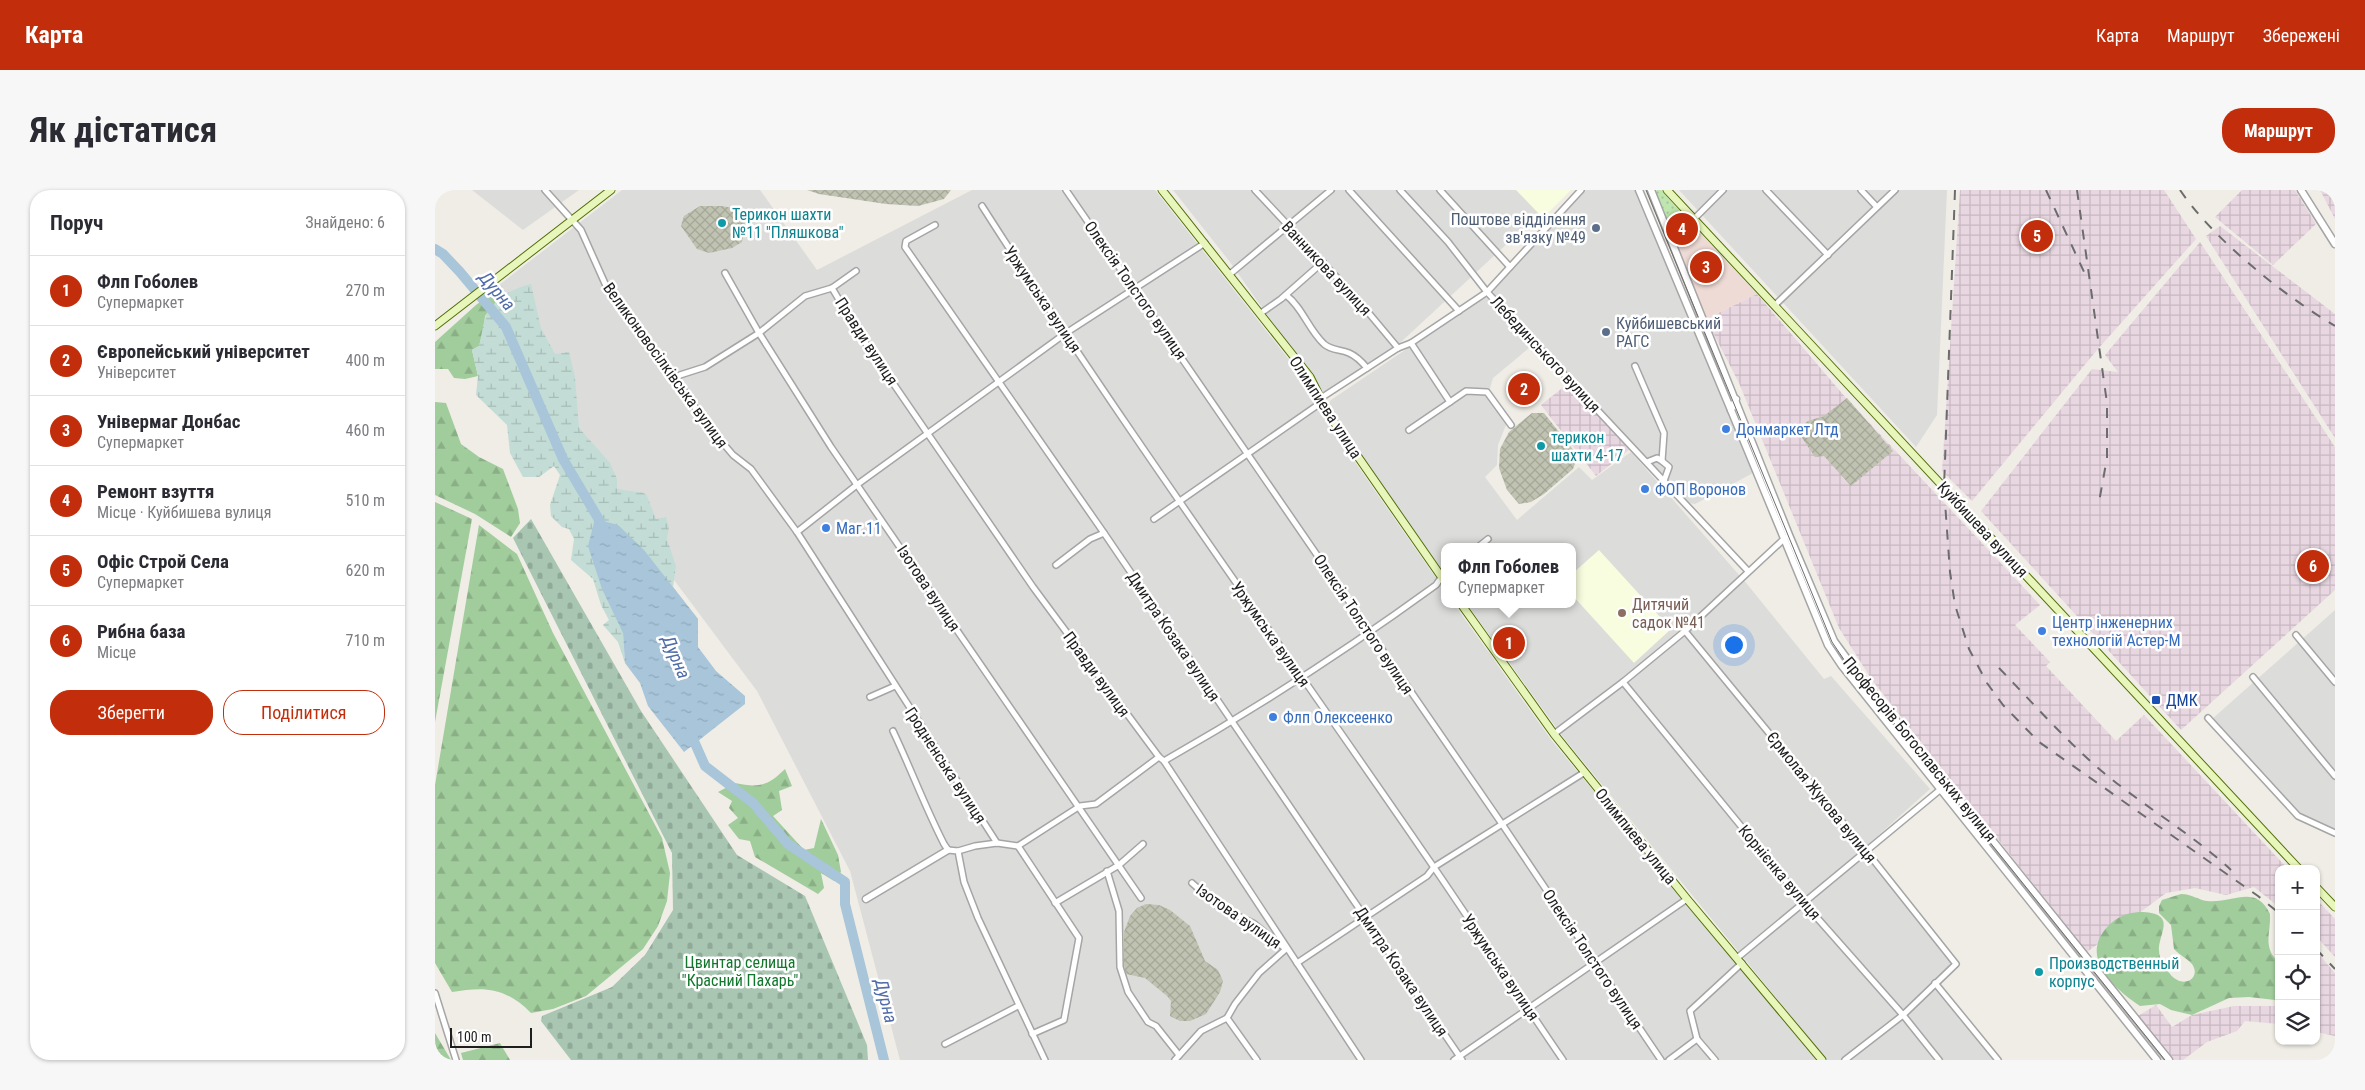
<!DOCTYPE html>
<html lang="uk">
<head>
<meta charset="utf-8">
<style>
  :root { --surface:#fff; --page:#f7f7f7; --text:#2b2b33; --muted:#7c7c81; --line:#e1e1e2; --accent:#c22e0b }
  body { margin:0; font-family:"Roboto Condensed",sans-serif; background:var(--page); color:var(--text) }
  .controls { position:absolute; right:15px; bottom:15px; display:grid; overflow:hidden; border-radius:10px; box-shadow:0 1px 4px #0004 }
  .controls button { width:45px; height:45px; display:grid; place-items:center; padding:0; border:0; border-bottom:1px solid var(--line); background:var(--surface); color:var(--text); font:25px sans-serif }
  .scale { position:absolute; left:15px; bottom:12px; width:82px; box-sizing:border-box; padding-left:5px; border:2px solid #1e1e1e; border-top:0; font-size:14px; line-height:18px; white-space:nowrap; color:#1e1e1e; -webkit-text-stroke:4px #fff; paint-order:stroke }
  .you { position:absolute; left:1298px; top:454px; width:18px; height:18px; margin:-12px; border:4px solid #fff; border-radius:50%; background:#1a73e8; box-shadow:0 0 0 8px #1a73e833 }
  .badge { display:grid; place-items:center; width:32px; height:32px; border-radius:50%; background:var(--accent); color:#fff; font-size:16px; font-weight:700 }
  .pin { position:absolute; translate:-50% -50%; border:2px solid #fff; box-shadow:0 1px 5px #0006 }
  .popup { position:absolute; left:1006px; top:353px; width:135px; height:65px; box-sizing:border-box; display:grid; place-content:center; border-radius:10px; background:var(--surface); filter:drop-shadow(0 1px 4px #0005); font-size:16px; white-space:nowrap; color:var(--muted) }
  .popup b { font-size:19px; color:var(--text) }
  .popup::after { content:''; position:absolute; left:50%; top:100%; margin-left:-10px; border:10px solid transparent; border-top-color:var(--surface) }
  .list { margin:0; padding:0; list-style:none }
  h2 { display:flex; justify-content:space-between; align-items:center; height:65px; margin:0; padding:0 20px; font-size:21px }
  h2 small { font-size:16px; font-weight:400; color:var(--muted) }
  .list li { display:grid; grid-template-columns:32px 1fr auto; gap:15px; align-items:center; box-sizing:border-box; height:70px; padding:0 20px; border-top:1px solid var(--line) }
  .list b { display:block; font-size:19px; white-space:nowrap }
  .list p { margin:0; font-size:16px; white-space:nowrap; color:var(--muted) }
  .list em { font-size:16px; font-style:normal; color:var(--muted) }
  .actions { display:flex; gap:10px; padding:15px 20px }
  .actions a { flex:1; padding:11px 0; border:1px solid var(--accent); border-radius:20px; text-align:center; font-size:18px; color:var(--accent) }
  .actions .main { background:var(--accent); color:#fff }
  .icon { flex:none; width:28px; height:28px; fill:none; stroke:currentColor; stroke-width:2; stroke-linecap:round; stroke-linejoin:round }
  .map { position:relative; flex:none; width:1900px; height:870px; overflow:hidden; border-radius:20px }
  header { display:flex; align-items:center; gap:30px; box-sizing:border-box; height:70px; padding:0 25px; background:var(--accent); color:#fff }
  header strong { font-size:24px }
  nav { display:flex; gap:28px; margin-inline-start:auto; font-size:18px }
  .intro { display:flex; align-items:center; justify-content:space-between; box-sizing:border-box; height:120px; padding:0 30px }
  h1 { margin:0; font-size:35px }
  .button { padding:12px 22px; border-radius:20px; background:var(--accent); color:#fff; font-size:18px; font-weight:700 }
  main { display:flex; gap:30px; padding:0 30px }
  aside { flex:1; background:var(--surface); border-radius:20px; box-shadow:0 1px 4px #0004 }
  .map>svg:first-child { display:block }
</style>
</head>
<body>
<header>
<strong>Карта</strong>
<nav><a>Карта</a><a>Маршрут</a><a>Збережені</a></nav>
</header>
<div class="intro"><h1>Як дістатися</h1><a class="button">Маршрут</a></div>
<main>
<aside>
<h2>Поруч<small>Знайдено: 6</small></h2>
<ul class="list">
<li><span class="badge">1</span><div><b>Флп Гоболев</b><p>Супермаркет</p></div><em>270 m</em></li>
<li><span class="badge">2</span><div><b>Європейський університет</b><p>Університет</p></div><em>400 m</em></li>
<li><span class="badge">3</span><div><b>Універмаг Донбас</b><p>Супермаркет</p></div><em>460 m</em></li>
<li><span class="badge">4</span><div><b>Ремонт взуття</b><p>Місце · Куйбишева вулиця</p></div><em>510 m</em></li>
<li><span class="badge">5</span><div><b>Офіс Строй Села</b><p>Супермаркет</p></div><em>620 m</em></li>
<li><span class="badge">6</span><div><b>Рибна база</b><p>Місце</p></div><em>710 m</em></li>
</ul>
<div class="actions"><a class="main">Зберегти</a><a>Поділитися</a></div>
</aside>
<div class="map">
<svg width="1900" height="870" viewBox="0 0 1900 870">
  <defs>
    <pattern id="industrial-grid" width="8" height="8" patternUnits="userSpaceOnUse" patternTransform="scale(1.25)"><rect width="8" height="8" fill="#e8d7e1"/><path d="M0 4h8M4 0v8" fill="none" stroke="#c7b8c1"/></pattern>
    <pattern id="construction-cross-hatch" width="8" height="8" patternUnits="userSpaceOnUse" patternTransform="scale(1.25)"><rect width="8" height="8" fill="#c0c3b1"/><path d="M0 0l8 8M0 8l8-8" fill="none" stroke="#a5a798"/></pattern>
    <pattern id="grass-dots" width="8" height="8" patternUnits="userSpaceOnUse" patternTransform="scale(1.25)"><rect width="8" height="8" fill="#bfe6ae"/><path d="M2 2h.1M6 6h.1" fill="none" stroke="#a4c595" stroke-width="1.8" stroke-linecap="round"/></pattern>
    <pattern id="forest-firs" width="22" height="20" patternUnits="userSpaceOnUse" patternTransform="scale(1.25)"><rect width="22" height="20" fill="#a1cc9c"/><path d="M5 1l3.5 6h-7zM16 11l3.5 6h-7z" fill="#8aaf86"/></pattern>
    <pattern id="wetland-marsh" width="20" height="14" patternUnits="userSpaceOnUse" patternTransform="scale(1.25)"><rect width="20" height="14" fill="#c3dcd5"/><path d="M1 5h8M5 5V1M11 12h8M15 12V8" fill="none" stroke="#a7bcb6"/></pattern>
    <pattern id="cemetery-stones" width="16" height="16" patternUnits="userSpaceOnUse" patternTransform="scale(1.25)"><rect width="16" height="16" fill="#a8c6b2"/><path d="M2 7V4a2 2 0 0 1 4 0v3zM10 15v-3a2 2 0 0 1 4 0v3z" fill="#90aa99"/></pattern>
    <pattern id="water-ripples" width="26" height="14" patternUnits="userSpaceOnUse" patternTransform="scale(1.25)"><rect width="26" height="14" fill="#a8c5da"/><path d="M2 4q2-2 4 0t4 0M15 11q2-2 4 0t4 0" fill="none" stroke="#90a9bb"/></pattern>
  </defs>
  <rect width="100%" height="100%" fill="#efede5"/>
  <g fill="#dcdcdb">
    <polygon points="37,0 144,0 88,40"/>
    <polygon points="187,0 325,0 382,80 537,0 720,0 874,195 892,232 1010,401 1010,414 1019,414 1117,551 1383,870 465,870 415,681 322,501 177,307 55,102"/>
    <polygon points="738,0 1130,0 966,152 889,206 795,72"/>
    <polygon points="1151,0 1204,0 1318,283 1260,314 1254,313 1058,105 1059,99"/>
    <polygon points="1244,0 1512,0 1502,225 1481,257"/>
    <polygon points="1050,106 1095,152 1094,158 1058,188 1053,205 1073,230 1063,255 1062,275 1050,287 1082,330 1144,277 1157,290 1196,262 1312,394 1389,489 1396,486 1495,599 1428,659 1518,773 1500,794 1560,870 1392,870 1128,547 1032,414 1138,414 1138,357 1010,357 1010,384 898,228 892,216 896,210"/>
    <polygon points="1900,420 1900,641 1865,624 1777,529"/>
  </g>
  <polygon fill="#efdbd5" points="1255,32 1322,104 1271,129 1234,34 1243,39"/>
  <g fill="url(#industrial-grid)">
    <polygon points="1525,0 1729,0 1761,49 1662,160 1537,311 1507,281"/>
    <polygon points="1807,0 1860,0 1881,34 1838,75 1780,27"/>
    <polygon points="1885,0 1900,0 1900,29"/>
    <polygon points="1785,36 1900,124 1900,248 1771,46"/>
    <polygon points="1765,52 1900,257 1900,400 1746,540 1546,321 1657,179 1683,182 1670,165"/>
    <polygon points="1322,104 1411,208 1605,415 1580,435 1615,472 1611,476 1681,551 1709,525 1853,679 1844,679 1844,717 1819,697 1791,705 1760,698 1731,703 1652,762 1437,490 1404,438 1304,193 1271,129"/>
    <polygon points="1136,191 1195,259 1161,286 1106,215"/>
    <polygon points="1881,709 1900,729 1900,767 1881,746"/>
    <polygon points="1881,761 1900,783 1900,846 1881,842"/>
    <polygon points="1721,815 1737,837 1757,825 1799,816 1844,816 1844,834 1810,831 1802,841 1772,852 1748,870 1738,870 1703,826"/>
  </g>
  <g fill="#f8fde0">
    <polygon points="1081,0 1136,0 1108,28"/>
    <polygon points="1164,360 1236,439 1199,473 1138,406 1138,383"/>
  </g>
  <g fill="url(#construction-cross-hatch)">
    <polygon points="372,0 516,0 509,9 483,16 451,14 384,4"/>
    <polygon points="265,16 287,16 303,19 311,27 307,52 297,58 274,63 262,59 246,36 249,26"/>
    <polygon points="1412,208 1458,261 1416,296 1389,266 1380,267 1361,239 1373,231 1389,226"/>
    <polygon points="1097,223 1109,223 1143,266 1138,279 1109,304 1096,312 1084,314 1072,300 1064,278 1065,259 1074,242"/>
    <polygon points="711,714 724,715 735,720 755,736 770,771 783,780 788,791 785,802 771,824 755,831 745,831 735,826 736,811 732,806 710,788 691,784 689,775 689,742 695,726 702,718"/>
  </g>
  <polygon fill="url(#grass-dots)" points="1222,0 1226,0 1255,32 1243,39 1234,34 1220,2"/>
  <g fill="url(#forest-firs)">
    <polygon points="67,96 68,104 50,126 49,138 44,156 37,160 43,186 30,189 19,188 13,179 0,179 0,152 41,115"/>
    <polygon points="0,212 11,213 26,254 44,267 68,279 83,319 85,333 76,347 40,324 0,305"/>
    <polygon points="0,312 37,329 0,532"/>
    <path d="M44 335 82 364 118 443 227 648 235 683 232 711 223 736 208 759 151 806 118 819 96 823C71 798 51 796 17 802L0 773V595Z"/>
    <path d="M350 579 357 596 344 601 347 620 338 626 369 660 379 658 386 629 403 665 406 682 399 691 386 683 389 698 383 704 320 667 315 651 304 649 293 635 303 628 294 618 297 611 283 602 300 593C324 598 333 596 350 579Z"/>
    <path d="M1746 704C1757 704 1763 710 1772 711 1798 714 1820 693 1835 724 1836 744 1827 756 1844 773V807L1840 810 1814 807 1794 808 1757 825 1736 820 1725 814 1705 816C1676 796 1639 762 1680 730 1689 724 1697 722 1708 722 1742 724 1724 743 1724 760 1724 769 1729 777 1735 784 1748 800 1767 788 1757 774 1752 768 1744 765 1739 759L1736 735 1724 723V716L1727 710Z"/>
    <polygon points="0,843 16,870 0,870"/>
    <polygon points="65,853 75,870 28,870 26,863"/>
  </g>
  <path fill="url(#wetland-marsh)" d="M96 94 106 138 120 164 134 162 140 187 144 238 175 273 182 289V299L209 303 212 306 221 329 231 327 234 337 232 349 241 376 238 397 263 429 188 443 190 473 183 452 168 435 174 430 166 415 158 389 136 370 139 349 134 339 127 337 116 326 115 315 125 285 119 276 104 287H88L75 263 72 235 41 205 43 186 37 160 44 156C46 149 49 129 51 125 61 107 77 99 96 94Z"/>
  <polygon fill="url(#cemetery-stones)" points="96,329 206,521 302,665 370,706 432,855 433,870 136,870 106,831 107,826 177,797 210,765 238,720 237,663 78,348"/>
  <polygon fill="url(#water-ripples)" points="160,329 183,335 209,360 263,429 263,457 281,481 310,506 310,514 249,562 213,516 205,493 190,473 188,443 167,399 153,356"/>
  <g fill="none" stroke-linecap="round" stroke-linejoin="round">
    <g stroke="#a8c5da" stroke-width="10">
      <polyline points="0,59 8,64 25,82 71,137 128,269 163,328 170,342"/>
      <polyline points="255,542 270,576 318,613 353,654 410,692 410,714 449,870"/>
    </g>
    <g stroke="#a5a5a5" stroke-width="8">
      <g id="minor">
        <polyline points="110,0 146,40 172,98 241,189 270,232 298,265 316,279 362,342 562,653"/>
        <polyline points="631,0 1067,634 1226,870"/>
        <polyline points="820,0 922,109 963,158"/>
        <polyline points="914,0 1024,121"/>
        <polyline points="965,0 1013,52 1052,102 1313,381"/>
        <polyline points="1005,0 1075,77"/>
        <polyline points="1331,0 1393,65"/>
        <polyline points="1426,0 1441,16"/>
        <path d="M547 16C690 240 847 456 998 676 1042 740 1084 806 1128 870"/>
        <polyline points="1258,30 1288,0"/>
        <polyline points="500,35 471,51 470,57 669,343 1027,870"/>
        <polyline points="290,83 324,143 396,257 706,708"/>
        <polyline points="795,84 896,0"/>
        <polyline points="397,98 425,145 598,397 724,567 729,571 926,870"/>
        <path d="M851 105C868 118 873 139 889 154 897 161 905 159 914 163 921 166 927 172 932 178"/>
        <polyline points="1340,115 1460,0"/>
        <polyline points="826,123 846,109 888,72"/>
        <polyline points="976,153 1015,212 1031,201 1052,202 1076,235"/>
        <polyline points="1200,176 1229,243 1227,271 1222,268 1212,272"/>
        <polyline points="241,189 245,185 270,177 324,143 370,106 397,98 421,81"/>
        <polyline points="886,208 963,158 976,153 1052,102 1146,0"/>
        <polyline points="974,240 1015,212"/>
        <polyline points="1227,271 1234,277 1229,291"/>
        <polyline points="719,329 887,212"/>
        <polyline points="362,342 423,294 631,143 770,53"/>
        <polyline points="1043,357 1053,349"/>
        <polyline points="621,375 655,349 669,343"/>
        <polyline points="1250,441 1432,662 1521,774 1468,825 1410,870"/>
        <polyline points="1861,445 1900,492"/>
        <polyline points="1818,487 1900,586"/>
        <polyline points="1188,492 1369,713 1468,825 1504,870"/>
        <polyline points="435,507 460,496"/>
        <polyline points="1773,528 1863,626 1900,643"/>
        <path d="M458 541C476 579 490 617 509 654L513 660 523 661 529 692 543 728 610 870"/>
        <polyline points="1119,544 1188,492 1250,441 1350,348"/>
        <path d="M729 571C824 517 913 459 1001 395L1010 382"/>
        <polyline points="583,656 644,748 629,830 597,844"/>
        <polyline points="523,661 540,656 562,653 583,656 645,616 661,614 724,567"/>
        <polyline points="672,681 684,721 685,777 693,802 713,832 721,836 744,865"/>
        <polyline points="620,713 684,675 708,654"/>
        <polyline points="1302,768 1512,594"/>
        <polyline points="862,773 992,686 999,677 1150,582"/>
        <polyline points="1500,793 1563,870"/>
        <polyline points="0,803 21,870"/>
        <polyline points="792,828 822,870"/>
        <polyline points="510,854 583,816"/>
        <polyline points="740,870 766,841 792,828 800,814 824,783 851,759 818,733 784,717 757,693"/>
        <polyline points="1019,870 1252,709"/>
        <polyline points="1234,870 1262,849"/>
        <polyline points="1280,870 1262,849 1255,821 1307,773"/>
      </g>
    </g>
    <g stroke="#a5a5a5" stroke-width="9">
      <g id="tertiary">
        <polyline points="1204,0 1296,220"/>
        <polyline points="1216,0 1354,345 1399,451 1418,477 1734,870"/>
        <polyline points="1866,0 1900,54"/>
        <polyline points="1301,209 1296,220 1393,455 1407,476 1722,870"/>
        <polyline points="431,709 513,660"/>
      </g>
    </g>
    <g stroke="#52700b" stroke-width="9">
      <g id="secondary">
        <polyline points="727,0 875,187 894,225 1010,392"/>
        <polyline points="1232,0 1864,679"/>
        <polyline points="0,136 176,0"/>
        <polyline points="1026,414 1119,544 1252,709 1387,870"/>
        <polyline points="1881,697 1900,717"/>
      </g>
    </g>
    <use href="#minor" stroke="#fff" stroke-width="5"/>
    <use href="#tertiary" stroke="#fff" stroke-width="6"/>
    <use href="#secondary" stroke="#e8f6bc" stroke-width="7"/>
    <polyline stroke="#6c6c6c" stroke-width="1" points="1211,0 1397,452 1414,477 1730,870"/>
    <g stroke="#6c6c6c" stroke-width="2" stroke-dasharray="10 10" stroke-linecap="butt">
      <polyline points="1520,0 1509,298 1515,382 1520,415 1534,459 1552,493 1568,515 1604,552 1823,706 1844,723"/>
      <polyline points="1611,0 1650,84"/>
      <polyline points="1642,0 1672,213 1672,268 1664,312"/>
      <path d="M1745 0C1779 50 1848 105 1900 136"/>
      <path d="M1564 478C1598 513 1631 551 1669 583 1710 617 1757 644 1796 680"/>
      <polyline points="1881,759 1900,779"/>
    </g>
  </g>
  <g fill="#0f9aa8" stroke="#fff" stroke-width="2">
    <circle cx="287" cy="33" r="5"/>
    <circle cx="1106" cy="256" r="5"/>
    <circle cx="1604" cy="782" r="5"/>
  </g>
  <g fill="#5c6f8a" stroke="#fff" stroke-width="2">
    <circle cx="1161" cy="38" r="5"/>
    <circle cx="1171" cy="142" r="5"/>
  </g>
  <g fill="#3f7fe0" stroke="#fff" stroke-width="2">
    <circle cx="1291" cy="239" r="5"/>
    <circle cx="1210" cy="299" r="5"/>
    <circle cx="391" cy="338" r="5"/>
    <circle cx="1607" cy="441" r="5"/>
    <circle cx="838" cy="527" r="5"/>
  </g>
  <circle fill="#8d6e63" stroke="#fff" stroke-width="2" cx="1187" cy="423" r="5"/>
  <rect fill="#1a4fb4" stroke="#fff" stroke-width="2" x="1716" y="505" width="10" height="10" rx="2.5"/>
  <g text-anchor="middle" stroke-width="5" stroke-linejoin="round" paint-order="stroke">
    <g font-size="16" fill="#0d838f" stroke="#fff" text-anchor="start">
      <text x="297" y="30">Терикон шахти<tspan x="297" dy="18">№11 "Пляшкова"</tspan></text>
      <text x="1116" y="253">терикон<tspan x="1116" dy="18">шахти 4-17</tspan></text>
      <text x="1614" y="779">Производственный<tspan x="1614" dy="18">корпус</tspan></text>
    </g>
    <g font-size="16" fill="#4e5e75" stroke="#fff" text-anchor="end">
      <text x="1151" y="35">Поштове відділення<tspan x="1151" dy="18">зв'язку №49</tspan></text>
      <text x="1181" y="139" text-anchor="start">Куйбишевський<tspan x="1181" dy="18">РАГС</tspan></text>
    </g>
    <g font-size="16" fill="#1e1e1e" stroke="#fff">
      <text transform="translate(892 78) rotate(47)" y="6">Ванникова вулиця</text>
      <text transform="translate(701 100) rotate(55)" y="6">Олексія Толстого вулиця</text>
      <text transform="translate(608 109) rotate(56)" y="6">Уржумська вулиця</text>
      <text transform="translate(432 151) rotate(57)" y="6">Правди вулиця</text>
      <text transform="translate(1111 164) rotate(47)" y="6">Лебединського вулиця</text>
      <text transform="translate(231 175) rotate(54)" y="6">Великоновосілківська вулиця</text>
      <text transform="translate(891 217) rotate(57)" y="6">Олимпиева улица</text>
      <text transform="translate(1548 339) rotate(47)" y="6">Куйбишева вулиця</text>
      <text transform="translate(494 398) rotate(56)" y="6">Ізотова вулиця</text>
      <text transform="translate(929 434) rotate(56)" y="6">Олексія Толстого вулиця</text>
      <text transform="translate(836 444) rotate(55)" y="6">Уржумська вулиця</text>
      <text transform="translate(739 446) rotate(56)" y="6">Дмитра Козака вулиця</text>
      <text transform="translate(662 484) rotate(54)" y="6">Правди вулиця</text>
      <text transform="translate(1485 559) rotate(51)" y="6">Професорів Богославських вулиця</text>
      <text transform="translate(511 575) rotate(57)" y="6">Гродненська вулиця</text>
      <text transform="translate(1387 607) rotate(51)" y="6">Єрмолая Жукова вулиця</text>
      <text transform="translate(1201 646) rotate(51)" y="6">Олимпиева улица</text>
      <text transform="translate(1345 682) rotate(50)" y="6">Корнієнка вулиця</text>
      <text transform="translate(804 726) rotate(35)" y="6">Ізотова вулиця</text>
      <text transform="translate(1158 769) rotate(56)" y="6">Олексія Толстого вулиця</text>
      <text transform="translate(1066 777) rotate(56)" y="6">Уржумська вулиця</text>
      <text transform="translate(967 781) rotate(56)" y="6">Дмитра Козака вулиця</text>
    </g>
    <g font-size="16" fill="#366cbe" stroke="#fff" text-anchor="start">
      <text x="1301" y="245">Донмаркет Лтд</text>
      <text x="1220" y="305">ФОП Воронов</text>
      <text x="401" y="344">Маг.11</text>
      <text x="1617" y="438">Центр інженерних<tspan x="1617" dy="18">технологій Астер-М</tspan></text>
      <text x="848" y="533">Флп Олексеенко</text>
    </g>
    <g font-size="16" fill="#785e54" stroke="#fff" text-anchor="start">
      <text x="1197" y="420">Дитячий<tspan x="1197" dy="18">садок №41</tspan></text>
    </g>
    <g font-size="16" fill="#164399" stroke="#fff" text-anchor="start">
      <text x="1731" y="516">ДМК</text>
    </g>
    <g font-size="16" fill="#12772d" stroke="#fff">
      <text x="305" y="778">Цвинтар селища<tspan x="305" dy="18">"Красний Пахарь"</tspan></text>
    </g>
    <g font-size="18" font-style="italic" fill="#506ca9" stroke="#fff">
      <text transform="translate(62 101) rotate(50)" y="6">Дурна</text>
      <text transform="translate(241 467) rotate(67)" y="6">Дурна</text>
      <text transform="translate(451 811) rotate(76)" y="6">Дурна</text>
    </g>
  </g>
</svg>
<div class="controls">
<button>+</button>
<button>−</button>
<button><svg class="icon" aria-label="locate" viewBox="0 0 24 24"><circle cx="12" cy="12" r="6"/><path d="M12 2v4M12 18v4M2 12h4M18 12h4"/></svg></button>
<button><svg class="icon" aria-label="layers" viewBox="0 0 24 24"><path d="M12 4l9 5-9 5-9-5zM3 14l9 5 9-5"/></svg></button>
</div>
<div class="scale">100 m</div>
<div class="you"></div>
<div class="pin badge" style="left:1074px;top:453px">1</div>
<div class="popup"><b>Флп Гоболев</b>Супермаркет</div>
<div class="pin badge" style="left:1089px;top:199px">2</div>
<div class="pin badge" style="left:1271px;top:77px">3</div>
<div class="pin badge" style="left:1247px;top:39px">4</div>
<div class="pin badge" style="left:1602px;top:46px">5</div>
<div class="pin badge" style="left:1878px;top:376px">6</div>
</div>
</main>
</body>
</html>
